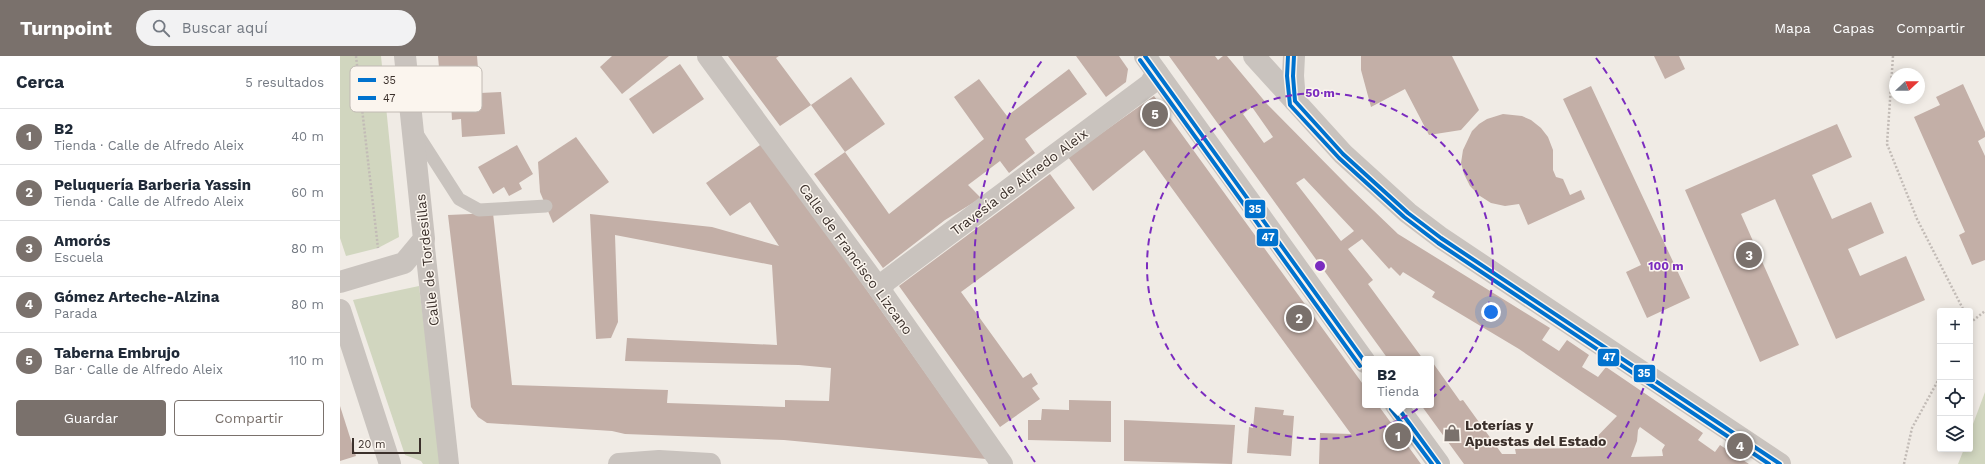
<!DOCTYPE html>
<html lang="es">
<head>
<meta charset="utf-8">
<style>
  :root { --surface:#fff; --page:#f2f2f3; --text:#1f2937; --muted:#747a83; --line:#e0e1e3; --accent:#7a716c }
  body { margin:0; font-family:"Work Sans",sans-serif; background:var(--page); color:var(--text) }
  .controls { position:absolute; right:12px; bottom:12px; display:grid; overflow:hidden; border-radius:4px; box-shadow:0 2px 10px #0003 }
  .controls button { width:36px; height:36px; display:grid; place-items:center; padding:0; border:0; border-bottom:1px solid var(--line); background:var(--surface); color:var(--text); font:20px sans-serif }
  .compass { position:absolute; left:1549px; top:12px; width:36px; height:36px; border-radius:50%; background:var(--surface); box-shadow:0 2px 10px #0003; rotate:68deg }
  .scale { position:absolute; left:12px; bottom:10px; width:69px; box-sizing:border-box; padding-left:4px; border:2px solid #3b302b; border-top:0; font-size:11px; line-height:14px; white-space:nowrap; color:#3b302b; -webkit-text-stroke:3px #fbf5ee; paint-order:stroke }
  .you { position:absolute; left:1151px; top:256px; width:14px; height:14px; margin:-10px; border:3px solid #fff; border-radius:50%; background:#1a73e8; box-shadow:0 0 0 6px #1a73e833 }
  .badge { display:grid; place-items:center; width:26px; height:26px; border-radius:50%; background:var(--accent); color:#fff; font-size:13px; font-weight:700 }
  .pin { position:absolute; translate:-50% -50%; border:2px solid #fff; box-shadow:0 1px 4px #0006 }
  .popup { position:absolute; left:1022px; top:300px; width:72px; height:52px; box-sizing:border-box; display:grid; place-content:center; border-radius:4px; background:var(--surface); filter:drop-shadow(0 1px 3px #0005); font-size:13px; white-space:nowrap; color:var(--muted) }
  .popup b { font-size:15px; color:var(--text) }
  .popup::after { content:''; position:absolute; left:50%; top:100%; margin-left:-8px; border:8px solid transparent; border-top-color:var(--surface) }
  .list { margin:0; padding:0; list-style:none }
  h2 { display:flex; justify-content:space-between; align-items:center; height:52px; margin:0; padding:0 16px; font-size:17px }
  h2 small { font-size:13px; font-weight:400; color:var(--muted) }
  .list li { display:grid; grid-template-columns:26px 1fr auto; gap:12px; align-items:center; box-sizing:border-box; height:56px; padding:0 16px; border-top:1px solid var(--line) }
  .list b { display:block; font-size:15px; white-space:nowrap }
  .list p { margin:0; font-size:13px; white-space:nowrap; color:var(--muted) }
  .list em { font-size:13px; font-style:normal; color:var(--muted) }
  .actions { display:flex; gap:8px; padding:12px 16px }
  .actions a { flex:1; padding:9px 0; border:1px solid var(--accent); border-radius:4px; text-align:center; font-size:14px; color:var(--accent) }
  .actions .main { background:var(--accent); color:#fff }
  .icon { flex:none; width:22px; height:22px; fill:none; stroke:currentColor; stroke-width:2; stroke-linecap:round; stroke-linejoin:round }
  .map { position:relative; flex:none; width:1645px; height:408px; overflow:hidden }
  header { display:flex; align-items:center; gap:24px; box-sizing:border-box; height:56px; padding:0 20px; background:var(--accent); color:#fff }
  header strong { font-size:19px }
  nav { display:flex; gap:22px; margin-inline-start:auto; font-size:14px }
  .search { width:280px; height:36px; background:var(--page); display:flex; align-items:center; gap:10px; box-sizing:border-box; padding:0 14px; border-radius:22px; color:var(--muted); font-size:15px }
  main { display:flex }
  aside { flex:1; background:var(--surface) }
  .map>svg:first-child { display:block }
</style>
</head>
<body>
<header>
<strong>Turnpoint</strong>
<div class="search"><svg class="icon" aria-label="search" viewBox="0 0 24 24"><circle cx="10" cy="10" r="6"/><path d="M15 15l6 6"/></svg>Buscar aquí</div>
<nav><a>Mapa</a><a>Capas</a><a>Compartir</a></nav>
</header>
<main>
<aside>
<h2>Cerca<small>5 resultados</small></h2>
<ul class="list">
<li><span class="badge">1</span><div><b>B2</b><p>Tienda · Calle de Alfredo Aleix</p></div><em>40 m</em></li>
<li><span class="badge">2</span><div><b>Peluquería Barberia Yassin</b><p>Tienda · Calle de Alfredo Aleix</p></div><em>60 m</em></li>
<li><span class="badge">3</span><div><b>Amorós</b><p>Escuela</p></div><em>80 m</em></li>
<li><span class="badge">4</span><div><b>Gómez Arteche-Alzina</b><p>Parada</p></div><em>80 m</em></li>
<li><span class="badge">5</span><div><b>Taberna Embrujo</b><p>Bar · Calle de Alfredo Aleix</p></div><em>110 m</em></li>
</ul>
<div class="actions"><a class="main">Guardar</a><a>Compartir</a></div>
</aside>
<div class="map">
<svg width="1645" height="408" viewBox="0 0 1645 408">
  <rect width="100%" height="100%" fill="#f0ebe5"/>
  <g fill="#d1d6bf">
    <polygon points="0,0 41,0 59,181 38,192 6,200 0,182"/>
    <polygon points="79,230 102,408 83,408 81,405 65,399 13,244"/>
    <polygon points="1645,336 1645,408 1618,408 1624,393 1630,393 1630,376"/>
  </g>
  <g fill="#c3afa7" fill-rule="evenodd">
    <polygon points="98,0 137,0 140,37 161,36 165,78 122,81 121,63 112,64 111,46 102,46"/>
    <polygon points="272,0 329,0 282,38 260,11"/>
    <polygon points="388,0 439,0 436,2 471,49 440,70"/>
    <polygon points="736,0 779,0 788,13 786,26 766,41"/>
    <path d="M829 0H875L878 4 883 0H887L927 48 1009 131 1058 178 1210 272 1202 284 1219 295 1227 284 1249 299 1242 311 1258 321 1266 311 1363 377 1358 384 1375 396 1380 389 1409 408H1124L1081 349H1091V308L1093 307 1120 345 1123 344 1162 398H1176L1175 393 1246 392 1277 360 1179 293 1092 241 1095 236 1063 216 1060 220 1051 211 1049 213 1022 183 1008 193 1033 224 1028 228 1083 303H1048ZM912 51 933 81 924 87 903 58ZM964 122 1014 175 1001 185 956 127ZM1300 371 1325 389 1322 394 1323 400 1291 401 1297 385 1298 374Z"/>
    <polygon points="1021,0 1112,0 1139,54 1121,74 1089,79 1065,33 1031,51 1021,14"/>
    <polygon points="1314,0 1339,0 1345,13 1325,23"/>
    <polygon points="340,8 364,43 313,78 289,43"/>
    <polygon points="729,13 747,38 685,83 695,97 669,117 660,105 628,129 641,142 605,164 543,212 474,118 505,96 549,158 644,83 614,41 639,23 667,60"/>
    <polygon points="511,21 545,68 505,96 471,49"/>
    <polygon points="1623,28 1645,76 1645,81 1638,85 1645,100 1645,204 1632,209 1619,179 1625,176 1574,61 1600,49 1596,41"/>
    <polygon points="1251,30 1350,242 1307,262 1286,216 1301,209 1223,43"/>
    <polygon points="814,40 1025,331 1025,349 1038,349 1081,408 979,408 980,377 1011,378 804,94 753,135 728,101"/>
    <polygon points="1163,58 1182,60 1191,64 1201,72 1208,81 1213,94 1213,114 1216,121 1223,123 1230,139 1241,134 1245,143 1188,169 1179,148 1165,150 1151,147 1140,140 1130,130 1124,118 1121,107 1123,94 1132,75 1139,68 1147,63"/>
    <polygon points="1497,68 1512,101 1472,119 1492,163 1531,146 1544,177 1508,193 1520,220 1566,200 1585,244 1496,283 1435,143 1401,158 1459,289 1420,306 1345,134"/>
    <polygon points="236,81 269,126 213,167 200,136 198,106"/>
    <polygon points="423,87 646,403 444,384 285,378 272,375 147,367 138,361 131,351 108,159 153,157 172,329 328,334 327,347 445,351 445,344 489,345 491,312 459,309 285,305 287,282 437,289 432,209 275,179 278,266 271,282 256,283 250,158 372,171 439,190 410,146 390,160 366,127"/>
    <polygon points="177,89 193,118 179,127 182,133 169,140 164,131 153,138 138,111"/>
    <polygon points="710,118 735,152 621,236 683,322 691,317 698,328 692,332 700,343 660,371 559,230"/>
    <polygon points="729,344 771,345 771,386 688,384 688,364 701,364 702,353 729,354"/>
    <polygon points="0,350 16,400 0,405"/>
    <polygon points="915,351 944,354 943,359 954,360 951,400 907,397 909,371 913,372"/>
    <polygon points="784,364 895,369 892,408 784,405"/>
  </g>
  <g fill="none" stroke-linecap="round" stroke-linejoin="round">
    <g stroke="#c2bbb6" stroke-width="2.5" stroke-dasharray="2 2" stroke-linecap="butt">
      <polyline points="16,0 38,192"/>
      <polyline points="1553,0 1547,88 1577,163 1624,255"/>
      <polyline points="1630,267 1645,255"/>
      <polyline points="1564,408 1572,372 1600,321"/>
    </g>
    <polyline stroke="#c9c3be" stroke-width="13" points="76,76 119,143 139,154 206,150"/>
    <polyline stroke="#c9c3be" stroke-width="20" points="84,183 109,408"/>
    <g stroke="#c9c3be" stroke-width="22">
      <polyline points="368,0 540,234 662,408"/>
      <polyline points="805,0 1025,306"/>
      <polyline points="914,0 1003,98 1068,157 1101,182 1440,408"/>
      <polyline points="954,0 953,20 955,45"/>
      <polyline points="0,226 64,207 84,183 65,0"/>
      <polyline points="540,234 546,225 810,28 817,17"/>
      <polyline points="0,254 50,408"/>
      <polyline points="1056,349 1099,408"/>
      <polyline points="279,408 319,405 370,408"/>
    </g>
    <g stroke="#fbf5ee" stroke-width="7">
      <g id="bus-1">
        <polyline points="805,0 1025,306"/>
        <polyline points="954,0 953,20 955,45 1003,98 1068,157 1101,182 1440,408"/>
        <polyline points="1056,349 1099,408"/>
      </g>
    </g>
    <g stroke="#fbf5ee" stroke-width="7">
      <g id="bus-2">
        <polyline points="948,0 947,20 950,49 999,102 1064,161 1098,187 1429,408"/>
        <polyline points="800,4 1020,310"/>
        <polyline points="1051,353 1092,408"/>
      </g>
    </g>
    <use href="#bus-1" stroke="#0072ce" stroke-width="4"/>
    <use href="#bus-2" stroke="#0072ce" stroke-width="4"/>
  </g>
  <g fill="none" stroke="#7b2cbf" stroke-width="2" stroke-dasharray="7 5">
    <circle cx="980" cy="210" r="173"/>
    <path d="M695 406A346 346 0 0 1 704 2M1256 2A346 346 0 0 1 1265 406"/>
  </g>
  <defs>
    <g id="shop-bare" transform="scale(1.38)"><path d="M-5-2.5h2.3a2.7 3.5 0 0 1 5.4 0H5L5.5 6h-11ZM-1.5-2.5h3a1.5 2.3 0 0 0-3 0Z" fill="#7a716c" stroke="#fbf5ee" stroke-width="2.5" paint-order="stroke"/></g>
  </defs>
  <g fill-rule="evenodd">
    <use href="#shop-bare" x="1112" y="377"/>
  </g>
  <g text-anchor="middle" stroke-width="3" stroke-linejoin="round" paint-order="stroke">
    <g font-size="14" fill="#3b302b" stroke="#fbf5ee">
      <text transform="translate(679 126) rotate(-37)" y="5">Travesía de Alfredo Aleix</text>
      <text transform="translate(516 203) rotate(54)" y="5">Calle de Francisco Lizcano</text>
      <text transform="translate(87 204) rotate(-96)" y="5">Calle de Tordesillas</text>
    </g>
    <g font-size="14" font-weight="bold" fill="#3b302b" stroke="#fbf5ee" text-anchor="start">
      <text x="1125" y="374">Loterías y<tspan x="1125" dy="16">Apuestas del Estado</tspan></text>
    </g>
  </g>
  <rect x="10" y="10" width="132" height="46" rx="6" fill="#fbf5ee" stroke="#c1bab4" stroke-width="1"/>
  <rect x="18" y="22" width="18" height="4" fill="#0072ce"/>
  <rect x="18" y="40" width="18" height="4" fill="#0072ce"/>
  <g font-size="11" fill="#3b302b">
    <text x="43" y="28">35</text>
    <text x="43" y="46">47</text>
  </g>
  <circle cx="980" cy="210" r="6" fill="#7b2cbf" stroke="#fbf5ee" stroke-width="2"/>
  <g font-size="12" text-anchor="middle" font-weight="bold" fill="#7b2cbf" stroke="#fbf5ee" stroke-width="3" stroke-linejoin="round" paint-order="stroke">
    <text x="980" y="41">50 m</text>
    <text x="1326" y="214">100 m</text>
  </g>
  <g stroke="#fbf5ee" stroke-width="1.5">
    <rect x="904" y="143" width="22" height="20" rx="4" fill="#0072ce"/>
    <rect x="916" y="172" width="23" height="19" rx="4" fill="#0072ce"/>
    <rect x="1257" y="292" width="23" height="19" rx="4" fill="#0072ce"/>
    <rect x="1293" y="308" width="23" height="19" rx="4" fill="#0072ce"/>
  </g>
  <g font-size="11" text-anchor="middle" font-weight="bold" fill="#fff">
    <text x="915" y="157">35</text>
    <text x="928" y="185">47</text>
    <text x="1269" y="305">47</text>
    <text x="1304" y="321">35</text>
  </g>
</svg>
<div class="controls">
<button>+</button>
<button>−</button>
<button><svg class="icon" aria-label="locate" viewBox="0 0 24 24"><circle cx="12" cy="12" r="6"/><path d="M12 2v4M12 18v4M2 12h4M18 12h4"/></svg></button>
<button><svg class="icon" aria-label="layers" viewBox="0 0 24 24"><path d="M12 4l9 5-9 5-9-5zM3 14l9 5 9-5"/></svg></button>
</div>
<svg class="compass" viewBox="-18 -18 36 36"><path d="M0-13l5 13h-10z" fill="#e53935"/><path d="M0 13l5-13h-10z" fill="#747a83"/></svg>
<div class="scale">20 m</div>
<div class="you"></div>
<div class="pin badge" style="left:1058px;top:380px">1</div>
<div class="popup"><b>B2</b>Tienda</div>
<div class="pin badge" style="left:959px;top:262px">2</div>
<div class="pin badge" style="left:1409px;top:199px">3</div>
<div class="pin badge" style="left:1400px;top:390px">4</div>
<div class="pin badge" style="left:815px;top:58px">5</div>
</div>
</main>
</body>
</html>
